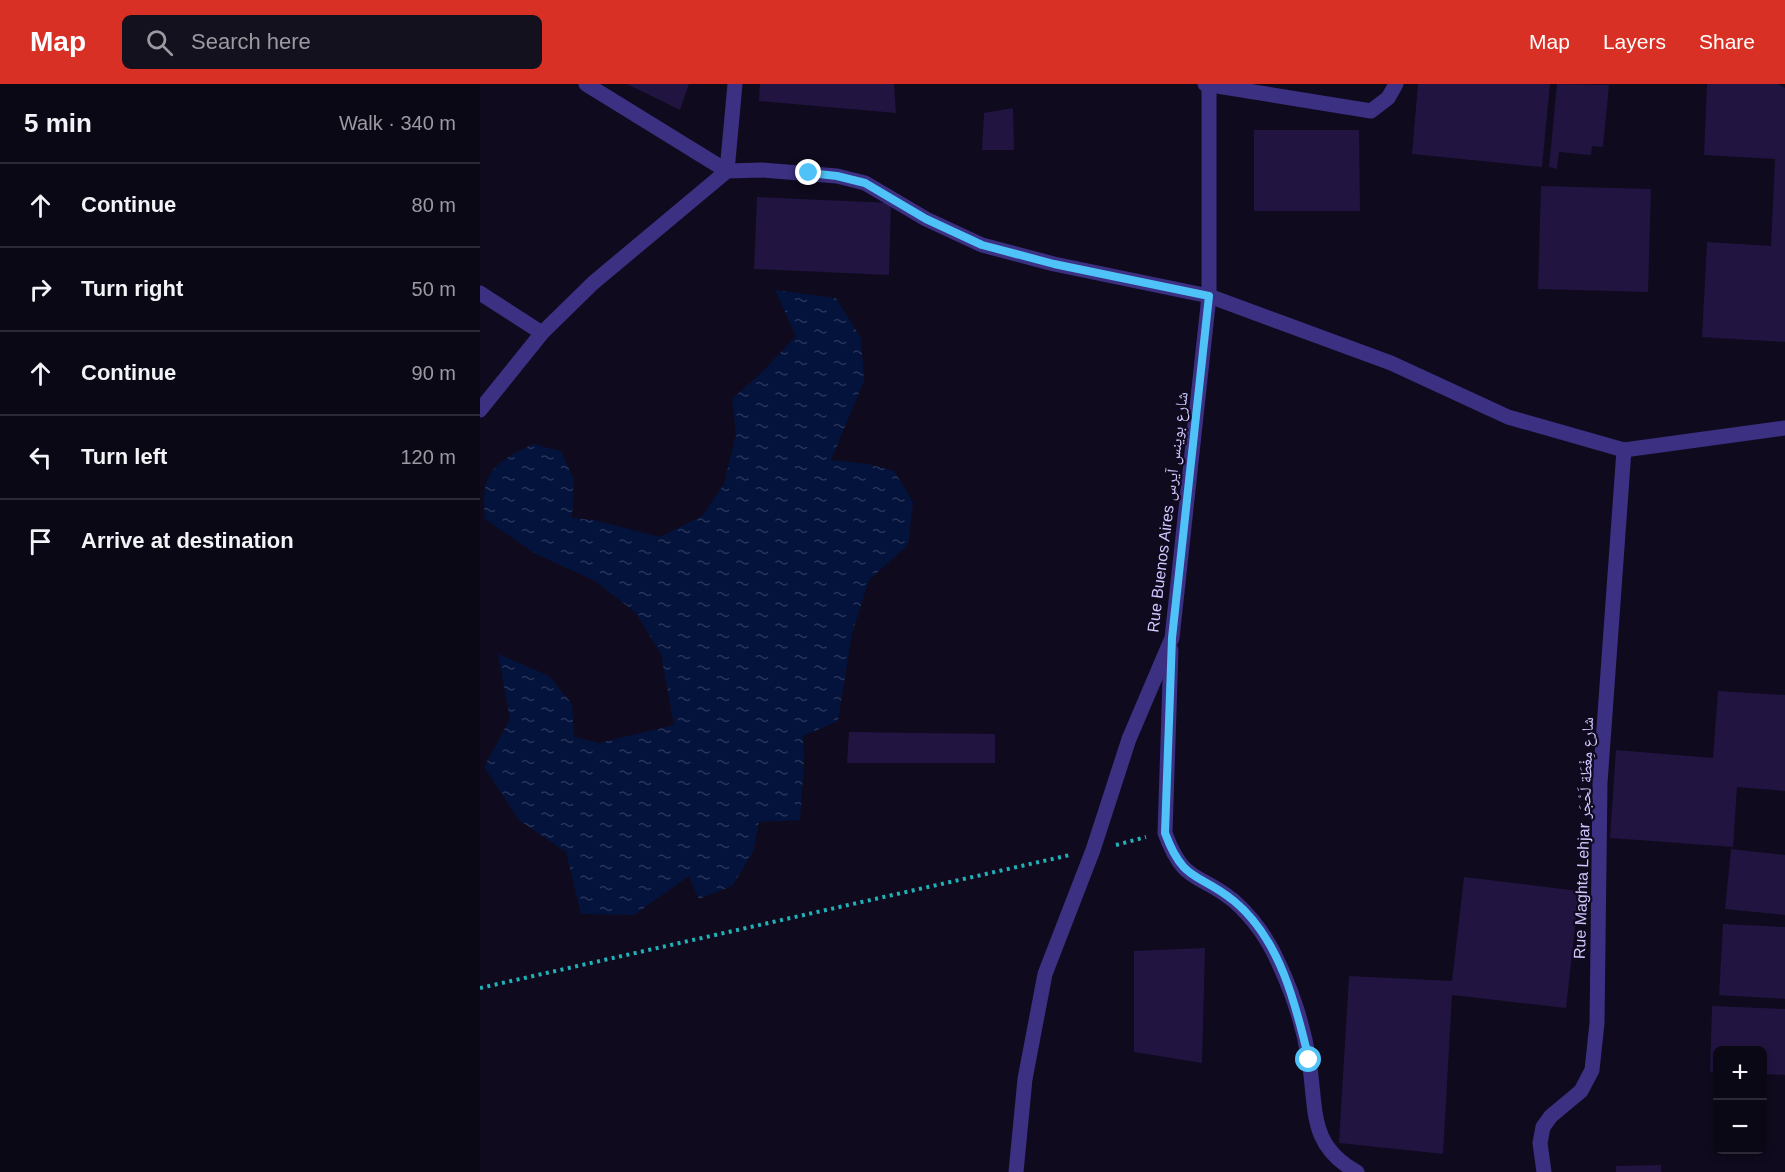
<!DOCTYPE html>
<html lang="en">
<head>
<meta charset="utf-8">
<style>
  :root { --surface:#0b0816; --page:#14111f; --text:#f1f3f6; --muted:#9a9aa1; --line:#2b2935; --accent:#d93025 }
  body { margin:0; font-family:Arial,"Noto Naskh Arabic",sans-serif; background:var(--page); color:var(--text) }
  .controls { position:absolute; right:18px; bottom:18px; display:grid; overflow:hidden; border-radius:9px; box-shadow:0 3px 9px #0003 }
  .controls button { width:54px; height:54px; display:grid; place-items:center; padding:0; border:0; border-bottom:2px solid var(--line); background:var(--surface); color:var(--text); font:30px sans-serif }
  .stop { position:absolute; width:18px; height:18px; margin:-14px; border:4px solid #4fc3f7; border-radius:50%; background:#fff }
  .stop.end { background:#4fc3f7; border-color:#fff; box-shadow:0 2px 6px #0008 }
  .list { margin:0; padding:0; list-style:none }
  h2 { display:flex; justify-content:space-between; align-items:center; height:78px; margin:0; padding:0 24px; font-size:26px }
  h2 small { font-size:20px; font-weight:400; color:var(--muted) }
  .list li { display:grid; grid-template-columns:39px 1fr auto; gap:18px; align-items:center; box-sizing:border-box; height:84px; padding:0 24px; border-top:2px solid var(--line) }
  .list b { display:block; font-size:22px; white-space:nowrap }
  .list em { font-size:20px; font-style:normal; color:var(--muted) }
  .icon { flex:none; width:33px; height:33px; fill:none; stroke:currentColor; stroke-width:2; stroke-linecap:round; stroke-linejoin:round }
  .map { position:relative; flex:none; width:1305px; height:1088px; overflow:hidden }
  header { display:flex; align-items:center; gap:36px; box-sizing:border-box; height:84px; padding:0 30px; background:var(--accent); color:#fff }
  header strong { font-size:28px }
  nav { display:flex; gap:33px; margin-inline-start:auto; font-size:21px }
  .search { width:420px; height:54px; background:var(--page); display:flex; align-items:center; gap:15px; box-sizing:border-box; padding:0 21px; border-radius:9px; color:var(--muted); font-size:22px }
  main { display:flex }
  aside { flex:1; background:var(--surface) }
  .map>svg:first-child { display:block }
</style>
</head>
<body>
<header>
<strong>Map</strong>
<div class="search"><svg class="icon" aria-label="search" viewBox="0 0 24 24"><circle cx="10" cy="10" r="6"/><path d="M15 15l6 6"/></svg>Search here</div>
<nav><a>Map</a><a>Layers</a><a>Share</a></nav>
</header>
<main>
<aside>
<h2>5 min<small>Walk · 340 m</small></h2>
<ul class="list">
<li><svg class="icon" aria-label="ahead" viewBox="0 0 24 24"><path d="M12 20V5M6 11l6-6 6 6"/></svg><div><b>Continue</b></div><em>80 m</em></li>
<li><svg class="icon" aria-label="right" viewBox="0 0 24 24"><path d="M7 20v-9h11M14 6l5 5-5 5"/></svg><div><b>Turn right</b></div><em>50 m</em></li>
<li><svg class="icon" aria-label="ahead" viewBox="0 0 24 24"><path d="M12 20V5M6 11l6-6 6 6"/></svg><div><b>Continue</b></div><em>90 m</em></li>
<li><svg class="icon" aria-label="left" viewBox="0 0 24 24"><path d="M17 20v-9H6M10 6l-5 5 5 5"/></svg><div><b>Turn left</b></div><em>120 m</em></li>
<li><svg class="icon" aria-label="arrive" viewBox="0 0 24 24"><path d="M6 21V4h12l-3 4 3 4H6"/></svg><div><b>Arrive at destination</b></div></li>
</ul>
</aside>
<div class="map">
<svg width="1305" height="1088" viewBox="0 0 1305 1088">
  <defs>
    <pattern id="water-ripples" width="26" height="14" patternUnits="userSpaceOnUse" patternTransform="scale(1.5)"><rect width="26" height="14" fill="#04133c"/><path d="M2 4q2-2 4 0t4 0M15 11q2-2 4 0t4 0" fill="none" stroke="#283459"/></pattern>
  </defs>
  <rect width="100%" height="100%" fill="#0f0a1d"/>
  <path fill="url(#water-ripples)" d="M295 206 356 214 381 254 384 297 351 376 388 380 414 387 433 418 428 461 389 496 372 549 358 637 323 652 324 680 320 736 279 738 273 768 252 802 219 815 209 792 154 831 101 830 86 768 39 736 4 683 30 635 18 570 69 592 92 620 94 653 119 659 194 641 181 570 155 528 115 497 56 470 5 435C0 389 13 379 53 360L81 367 94 396 92 434 114 436 180 453 222 432 244 400 256 350 252 315 281 289 316 252Z"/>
  <g fill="#211440">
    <polygon points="147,0 209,0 200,26"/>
    <polygon points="280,0 414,0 416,29 279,17"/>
    <polygon points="938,0 1070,0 1062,83 932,70"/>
    <polygon points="1077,0 1129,1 1123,63 1112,62 1111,71 1079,68 1077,85 1069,83"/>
    <polygon points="1227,0 1298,0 1305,4 1305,258 1222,253 1227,158 1291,162 1295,75 1224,71"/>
    <polygon points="533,24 534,66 502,66 504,29"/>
    <polygon points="774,46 879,46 880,127 774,127"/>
    <polygon points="1061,102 1171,105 1168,208 1058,205"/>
    <polygon points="277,113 411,119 409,191 274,185"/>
    <polygon points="1238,607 1305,611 1305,707 1257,703 1253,763 1130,754 1136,666 1233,674"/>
    <polygon points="369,648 515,650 515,679 367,679"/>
    <polygon points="1251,765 1305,771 1305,831 1245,825"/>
    <polygon points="984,793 1099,807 1086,924 972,911 963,1070 859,1059 869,892 972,897"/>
    <polygon points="1243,840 1305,843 1305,915 1239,911"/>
    <polygon points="725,864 722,979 654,968 654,867"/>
    <polygon points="1232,922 1305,925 1305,991 1282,990 1282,966 1238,966 1238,988 1230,988"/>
    <polygon points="1181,1081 1181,1088 1136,1088 1136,1082"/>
  </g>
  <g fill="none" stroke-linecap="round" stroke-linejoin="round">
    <g stroke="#21b2b8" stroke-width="4" stroke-dasharray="3 4.5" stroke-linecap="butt">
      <polyline points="636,761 666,753"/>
      <polyline points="0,904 590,771"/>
    </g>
    <g stroke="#3b3081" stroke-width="15">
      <polyline points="106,0 247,87 255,0"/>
      <polyline points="725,0 891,27 908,14 916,0"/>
      <polyline points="0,209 62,249"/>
      <polyline points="0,326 62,249 113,199 247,87 282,86 357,92 385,99 446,135 502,161 574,180 729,212 911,279 1028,333 1144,366 1305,344"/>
      <path d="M691 566 685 749C704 801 719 788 754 817 773 834 789 857 799 880 813 910 824 944 829 977 837 1026 828 1061 877 1088"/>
      <polyline points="536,1088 545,995 565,890 613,766 649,655 692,554 729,212 729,0"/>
      <polyline points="1064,1088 1060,1059 1063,1043 1071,1032 1101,1007 1112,986 1117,939 1120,699 1144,366"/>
    </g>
  </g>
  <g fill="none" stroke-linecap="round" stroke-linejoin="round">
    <path stroke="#4fc3f7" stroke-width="8" d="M329 89 357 92 385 99 446 135 502 161 574 180 729 212 692 554 685 749C704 800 719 788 754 817 800 855 816 921 829 976"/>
  </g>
  <g text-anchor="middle" stroke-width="4.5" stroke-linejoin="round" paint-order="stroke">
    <g font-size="16" fill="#d2c6ff" stroke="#0f0a1d">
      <text transform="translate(687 428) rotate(-83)" y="6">Rue Buenos Aires شارع بوينس آيرس</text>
      <text transform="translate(1103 754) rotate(-88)" y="6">Rue Maghta Lehjar شارع مِغْطَة لَحْجَر</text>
    </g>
  </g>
</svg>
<div class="controls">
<button>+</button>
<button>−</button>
</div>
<div class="stop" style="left:829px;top:976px"></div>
<div class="stop end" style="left:329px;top:89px"></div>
</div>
</main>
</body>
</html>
